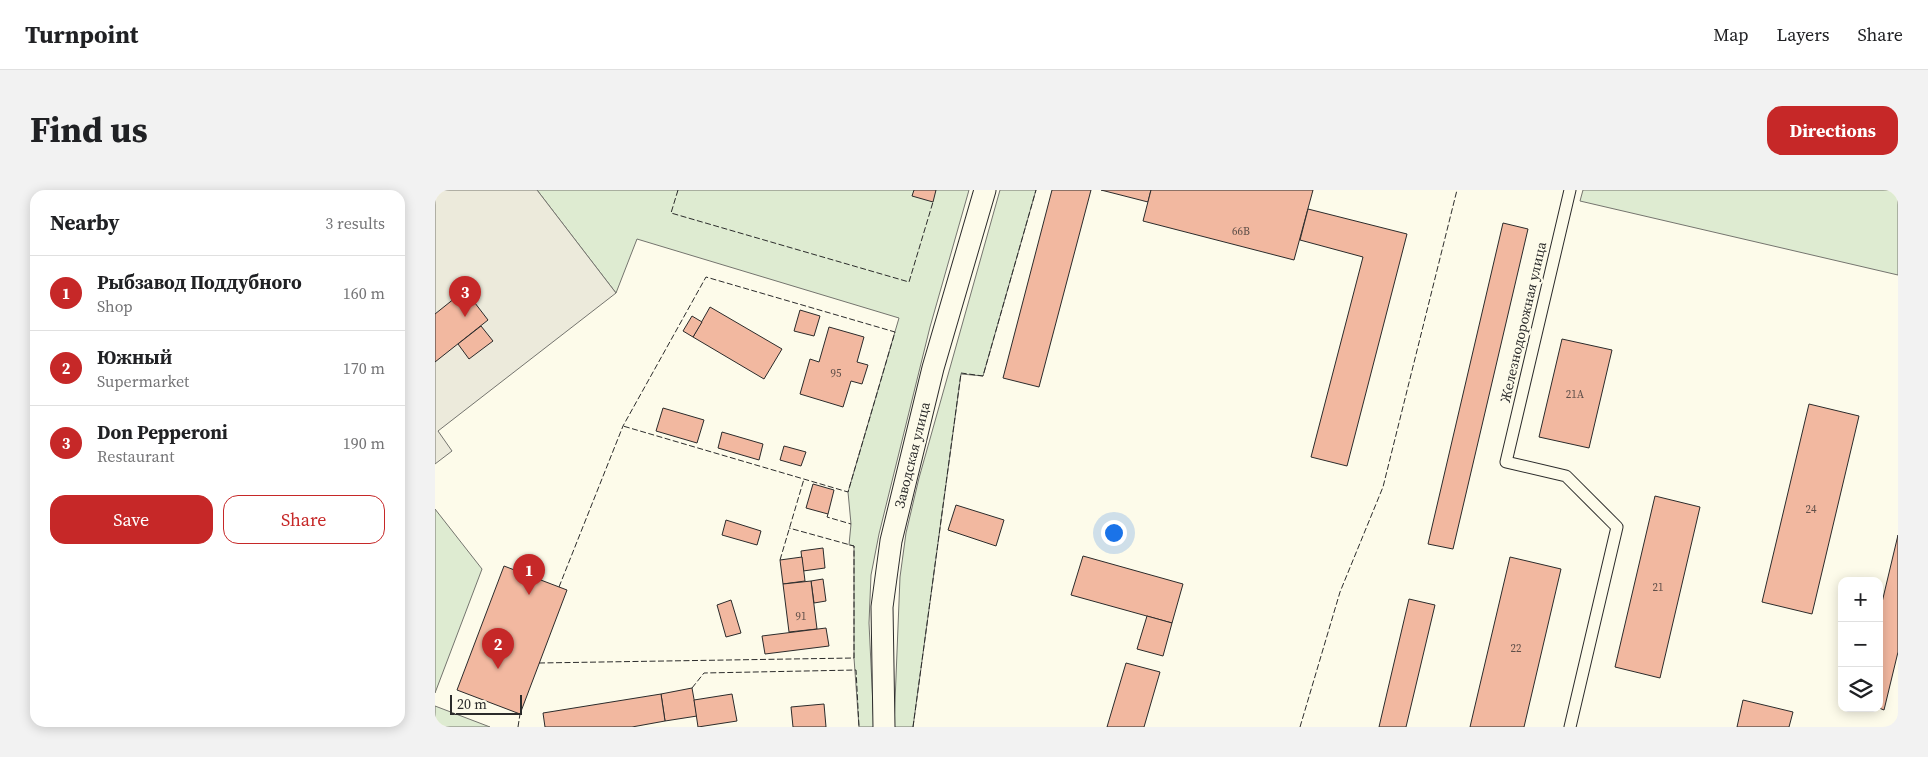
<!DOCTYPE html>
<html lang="en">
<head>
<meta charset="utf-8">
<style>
  :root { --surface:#fff; --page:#f2f2f2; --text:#202124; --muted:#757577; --line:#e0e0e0; --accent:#c62828 }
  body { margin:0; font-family:"Source Serif 4",serif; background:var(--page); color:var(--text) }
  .controls { position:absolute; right:15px; bottom:15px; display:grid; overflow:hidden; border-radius:10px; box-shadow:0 2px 12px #0003 }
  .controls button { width:45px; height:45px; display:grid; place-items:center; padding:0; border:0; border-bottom:1px solid var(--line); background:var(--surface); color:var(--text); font:25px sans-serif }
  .scale { position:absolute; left:15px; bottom:12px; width:72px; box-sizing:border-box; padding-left:5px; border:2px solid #2b2b2b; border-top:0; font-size:14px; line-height:18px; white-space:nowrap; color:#2b2b2b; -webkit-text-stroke:4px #fdfbea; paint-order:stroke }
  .you { position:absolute; left:678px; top:342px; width:18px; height:18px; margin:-12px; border:4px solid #fff; border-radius:50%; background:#1a73e8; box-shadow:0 0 0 8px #1a73e833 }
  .badge { display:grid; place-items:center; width:32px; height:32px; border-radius:50%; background:var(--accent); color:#fff; font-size:16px; font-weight:700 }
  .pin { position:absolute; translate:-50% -41px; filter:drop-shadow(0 1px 2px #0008) }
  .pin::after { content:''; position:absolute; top:26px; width:18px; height:15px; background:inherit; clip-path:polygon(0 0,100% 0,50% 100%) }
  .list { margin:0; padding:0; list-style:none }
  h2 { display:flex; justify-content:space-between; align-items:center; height:65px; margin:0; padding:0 20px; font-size:21px }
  h2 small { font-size:16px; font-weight:400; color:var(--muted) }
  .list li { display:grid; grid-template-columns:32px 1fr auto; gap:15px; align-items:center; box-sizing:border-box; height:75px; padding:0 20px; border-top:1px solid var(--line) }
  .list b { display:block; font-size:19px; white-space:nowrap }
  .list p { margin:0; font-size:16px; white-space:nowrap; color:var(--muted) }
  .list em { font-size:16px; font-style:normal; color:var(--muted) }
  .actions { display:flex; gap:10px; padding:15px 20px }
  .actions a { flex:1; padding:11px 0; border:1px solid var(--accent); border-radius:15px; text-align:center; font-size:18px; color:var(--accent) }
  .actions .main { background:var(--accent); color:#fff }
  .icon { flex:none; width:28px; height:28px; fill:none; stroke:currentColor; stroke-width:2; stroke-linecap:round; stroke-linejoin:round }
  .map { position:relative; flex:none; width:1463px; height:537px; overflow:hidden; border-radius:15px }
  header { display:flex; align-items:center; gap:30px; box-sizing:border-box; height:70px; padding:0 25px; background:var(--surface); border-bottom:1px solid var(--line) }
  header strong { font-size:24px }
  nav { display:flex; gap:28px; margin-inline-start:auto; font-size:18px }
  .intro { display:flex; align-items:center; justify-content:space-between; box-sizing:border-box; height:120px; padding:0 30px }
  h1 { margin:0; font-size:35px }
  .button { padding:12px 22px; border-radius:15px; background:var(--accent); color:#fff; font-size:18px; font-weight:700 }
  main { display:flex; gap:30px; padding:0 30px }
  aside { flex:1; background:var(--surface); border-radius:15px; box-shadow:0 2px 12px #0003 }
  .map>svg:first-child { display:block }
</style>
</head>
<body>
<header>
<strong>Turnpoint</strong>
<nav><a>Map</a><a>Layers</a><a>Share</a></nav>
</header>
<div class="intro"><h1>Find us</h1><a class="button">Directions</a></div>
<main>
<aside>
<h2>Nearby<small>3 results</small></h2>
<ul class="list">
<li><span class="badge">1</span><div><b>Рыбзавод Поддубного</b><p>Shop</p></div><em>160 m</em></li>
<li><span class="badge">2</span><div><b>Южный</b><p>Supermarket</p></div><em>170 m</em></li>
<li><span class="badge">3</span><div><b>Don Pepperoni</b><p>Restaurant</p></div><em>190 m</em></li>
</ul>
<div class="actions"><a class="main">Save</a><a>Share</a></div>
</aside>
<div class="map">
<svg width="1463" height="537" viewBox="0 0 1463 537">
  <rect width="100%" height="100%" fill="#fdfbea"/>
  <g fill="#deebd1" stroke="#74746e">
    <polygon points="102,0 534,0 495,137 444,344 436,385 434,433 439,537 424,537 419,468 419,356 414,355 416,334 413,302 464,128 202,49 181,103"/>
    <polygon points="565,0 601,0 548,186 526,184 478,537 459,537 465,387 471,343 484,288"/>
    <polygon points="1148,0 1463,0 1463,85 1145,11"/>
    <polygon points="0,319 47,379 0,503"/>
    <polygon points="0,516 55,537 0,537"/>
  </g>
  <polygon fill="#eceadb" stroke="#74746e" points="0,0 102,0 181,103 3,241 17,261 0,274"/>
  <g fill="#f2b8a0" stroke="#2b2b2b">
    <polygon points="479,0 501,0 498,12 477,6"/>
    <polygon points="617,0 656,0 604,197 568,188"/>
    <polygon points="666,0 716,0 713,12"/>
    <polygon points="716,0 878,0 859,70 708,31"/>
    <polygon points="873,19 972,44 912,276 876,267 928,67 865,50"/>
    <polygon points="1068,33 1093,39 1018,359 993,354"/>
    <polygon points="30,100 53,130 0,172 0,124"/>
    <polygon points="275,117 347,159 329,189 258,147"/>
    <polygon points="365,120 385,126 379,146 359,141"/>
    <polygon points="257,126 267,132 258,147 248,141"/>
    <polygon points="46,136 58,151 34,169 23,154"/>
    <polygon points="394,137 429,147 422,172 433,175 427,194 416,191 408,217 365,204 375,169 384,172"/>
    <polygon points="1127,149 1177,160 1154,258 1104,247"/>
    <polygon points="1374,214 1424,226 1377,424 1327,412"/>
    <polygon points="228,218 269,230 262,253 221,241"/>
    <polygon points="287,242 328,254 324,270 283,258"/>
    <polygon points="349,256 371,262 366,276 345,270"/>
    <polygon points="378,294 399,300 393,324 371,318"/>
    <polygon points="1220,306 1265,317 1225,488 1180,477"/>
    <polygon points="521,315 569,330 561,356 513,340"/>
    <polygon points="291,330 326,341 322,355 287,345"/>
    <polygon points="1463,345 1463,462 1449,520 1444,518 1444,425"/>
    <polygon points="388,358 390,378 368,381 366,361"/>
    <polygon points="648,366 748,394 737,433 636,405"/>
    <polygon points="367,367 370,391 348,394 345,370"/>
    <polygon points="1075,367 1126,379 1089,537 1035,537"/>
    <polygon points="69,376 132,400 85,524 22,500"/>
    <polygon points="388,389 391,411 379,413 376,391"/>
    <polygon points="376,391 382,439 354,442 348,394"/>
    <polygon points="974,409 1000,415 971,537 944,537"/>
    <polygon points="296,410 306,443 291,447 282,415"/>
    <polygon points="712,426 737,433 728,466 702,459"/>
    <polygon points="391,438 394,456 330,464 327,446"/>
    <polygon points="691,473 725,482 709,537 672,537"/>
    <polygon points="257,498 262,526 230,531 226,504"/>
    <polygon points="226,504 230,531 197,537 110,537 108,523"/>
    <polygon points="297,504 302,531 263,537 259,510"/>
    <polygon points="1308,510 1358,522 1354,537 1302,537"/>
    <polygon points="389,514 391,537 358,537 356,517"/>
  </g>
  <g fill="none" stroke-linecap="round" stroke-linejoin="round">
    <g stroke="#2b2b2b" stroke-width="13">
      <polyline id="service" points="1135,0 1071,272 1131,286 1182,337 1135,537"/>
    </g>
    <g stroke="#2b2b2b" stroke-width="23">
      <polyline id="minor" points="449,537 447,417 456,351 498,178 550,0"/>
    </g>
    <use href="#service" stroke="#fdfbea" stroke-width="11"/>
    <use href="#minor" stroke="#fdfbea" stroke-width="21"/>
    <g stroke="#2b2b2b" stroke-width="1" stroke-dasharray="6 2.5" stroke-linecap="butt">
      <polyline points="243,0 236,23 474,92 498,12"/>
      <polyline points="393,324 392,327 416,334"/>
      <polyline points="345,370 369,289"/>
      <polyline points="124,397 188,236 271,87 460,142 413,302 188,236"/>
      <polyline points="104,473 419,468 419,356 354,338"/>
      <polyline points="257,498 269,483 421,480 424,537"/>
      <polyline points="83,537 85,524"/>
      <polyline points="478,537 526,183 548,186 601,0"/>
      <polyline points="865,537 905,402 948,297 1022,0"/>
    </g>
  </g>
  <g text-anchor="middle" stroke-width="4" stroke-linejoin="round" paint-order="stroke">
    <g font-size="11" fill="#5d4e48">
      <text x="806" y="45">66В</text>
      <text x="401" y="187">95</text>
      <text x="1140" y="208">21А</text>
      <text x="1376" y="323">24</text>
      <text x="1223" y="401">21</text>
      <text x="366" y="430">91</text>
      <text x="1081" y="462">22</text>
    </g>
    <g font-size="14" fill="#2b2b2b" stroke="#fdfbea">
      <text transform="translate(1088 132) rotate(-77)" y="5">Железнодорожная улица</text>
      <text transform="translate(477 265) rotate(-76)" y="5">Заводская улица</text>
    </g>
  </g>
</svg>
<div class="controls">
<button>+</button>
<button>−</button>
<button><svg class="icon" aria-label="layers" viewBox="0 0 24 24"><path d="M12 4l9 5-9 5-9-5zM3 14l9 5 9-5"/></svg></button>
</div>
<div class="scale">20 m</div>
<div class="you"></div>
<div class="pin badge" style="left:94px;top:405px">1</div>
<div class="pin badge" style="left:63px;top:479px">2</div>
<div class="pin badge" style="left:30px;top:127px">3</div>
</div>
</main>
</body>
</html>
